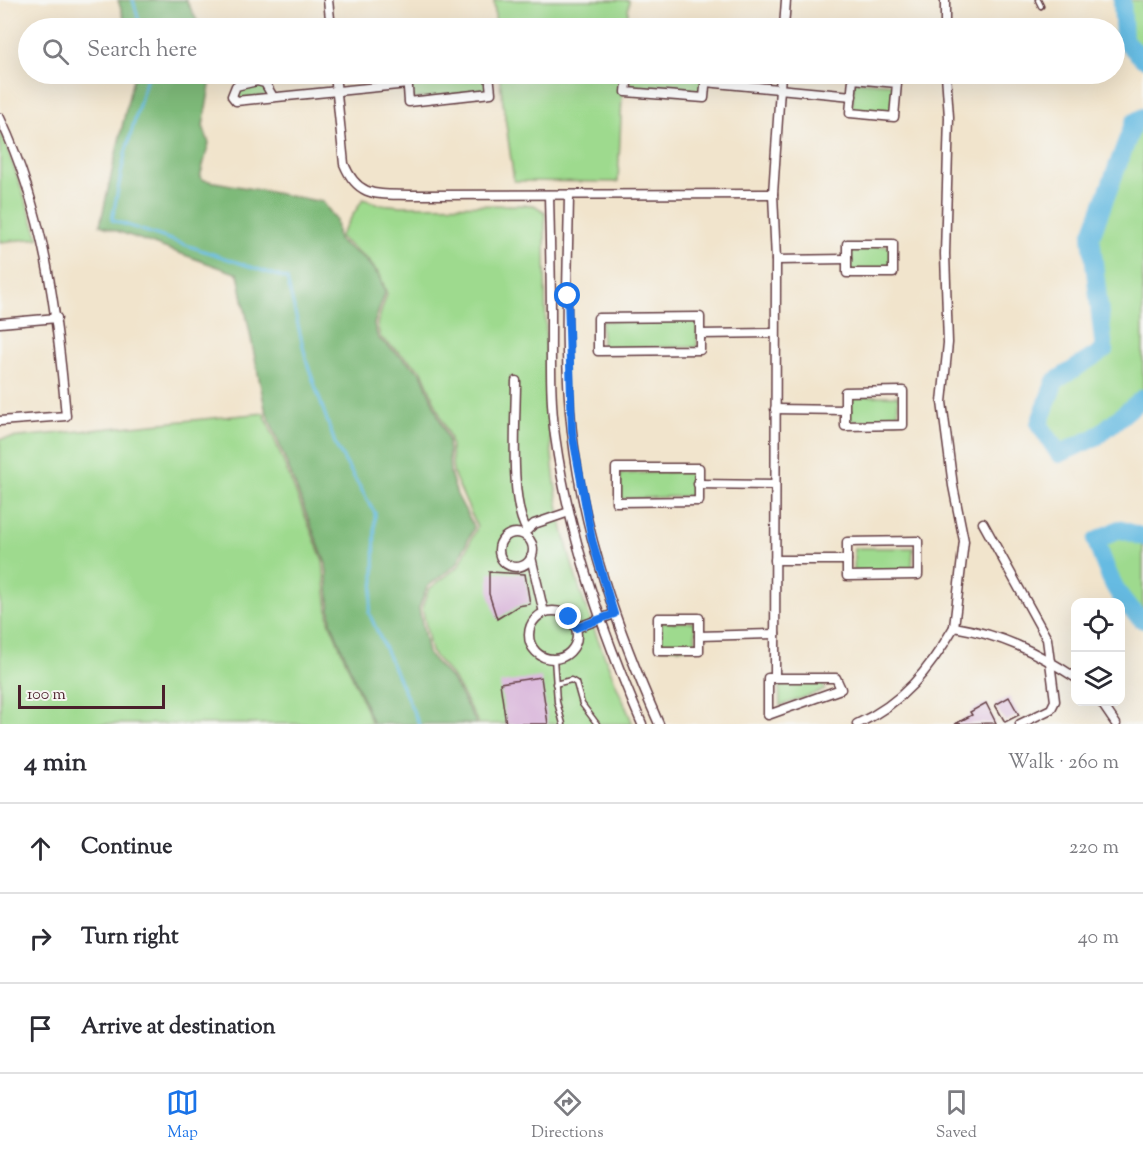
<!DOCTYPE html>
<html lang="en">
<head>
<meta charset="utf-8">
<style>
  :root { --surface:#fff; --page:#f2f2f3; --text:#2b2b33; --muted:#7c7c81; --line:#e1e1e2; --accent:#1a73e8 }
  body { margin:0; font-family:"Sorts Mill Goudy",serif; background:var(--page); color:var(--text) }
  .controls { position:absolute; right:18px; bottom:18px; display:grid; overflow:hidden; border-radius:12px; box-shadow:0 6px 24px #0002 }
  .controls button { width:54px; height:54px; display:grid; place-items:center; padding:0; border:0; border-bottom:2px solid var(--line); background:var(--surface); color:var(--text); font:30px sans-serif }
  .scale { position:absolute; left:18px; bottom:15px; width:147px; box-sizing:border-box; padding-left:6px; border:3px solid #4a1f2b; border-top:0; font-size:16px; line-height:21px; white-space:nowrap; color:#4a1f2b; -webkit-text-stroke:4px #f6f6f2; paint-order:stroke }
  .stop { position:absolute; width:18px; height:18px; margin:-14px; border:4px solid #1a73e8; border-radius:50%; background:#fff }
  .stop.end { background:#1a73e8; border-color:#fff; box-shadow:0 2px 6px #0008 }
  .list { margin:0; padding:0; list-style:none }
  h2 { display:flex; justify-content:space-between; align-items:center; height:78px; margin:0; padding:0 24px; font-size:26px }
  h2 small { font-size:20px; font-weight:400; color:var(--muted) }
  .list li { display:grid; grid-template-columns:39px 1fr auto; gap:18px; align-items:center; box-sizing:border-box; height:90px; padding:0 24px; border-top:2px solid var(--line) }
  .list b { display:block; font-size:22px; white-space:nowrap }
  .list em { font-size:20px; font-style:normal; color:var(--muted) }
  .icon { flex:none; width:33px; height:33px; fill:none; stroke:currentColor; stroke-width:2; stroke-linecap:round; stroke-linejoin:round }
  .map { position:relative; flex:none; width:1143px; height:724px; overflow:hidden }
  .search { position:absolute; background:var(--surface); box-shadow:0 6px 24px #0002; left:18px; right:18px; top:18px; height:66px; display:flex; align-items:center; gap:15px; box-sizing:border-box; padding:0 21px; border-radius:33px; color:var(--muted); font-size:22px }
  .sheet { height:348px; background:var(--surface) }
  nav { display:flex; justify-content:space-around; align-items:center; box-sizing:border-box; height:84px; border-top:2px solid var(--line); background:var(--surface); font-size:16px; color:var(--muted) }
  nav a { display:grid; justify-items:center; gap:3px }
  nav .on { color:var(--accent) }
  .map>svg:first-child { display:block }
</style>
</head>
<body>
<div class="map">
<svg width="1143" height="724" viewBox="0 0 1143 724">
  <rect width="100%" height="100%" fill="#f6f6f2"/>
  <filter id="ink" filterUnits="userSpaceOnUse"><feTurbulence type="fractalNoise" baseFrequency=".0167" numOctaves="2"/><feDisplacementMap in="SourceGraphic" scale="12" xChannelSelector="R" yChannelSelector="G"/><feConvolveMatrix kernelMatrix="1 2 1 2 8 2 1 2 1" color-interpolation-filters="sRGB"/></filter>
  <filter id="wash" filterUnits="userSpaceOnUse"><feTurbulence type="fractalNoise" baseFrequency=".008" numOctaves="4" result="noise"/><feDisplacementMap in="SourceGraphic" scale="24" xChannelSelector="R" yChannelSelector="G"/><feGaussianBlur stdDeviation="1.35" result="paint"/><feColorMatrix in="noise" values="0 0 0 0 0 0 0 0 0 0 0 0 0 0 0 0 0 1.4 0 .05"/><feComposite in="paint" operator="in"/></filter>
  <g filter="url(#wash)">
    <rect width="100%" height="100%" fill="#f1e4cc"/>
    <g fill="#9eda8e" stroke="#747c5c" stroke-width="1.5">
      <polygon points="494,0 629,0 627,28 496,28"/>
      <polygon points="1122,0 1143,0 1143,59 1124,40"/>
      <polygon points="409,74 487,74 488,91 412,99"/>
      <polygon points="499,74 623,74 618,182 514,181"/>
      <polygon points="630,74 703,74 701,96 629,90"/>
      <polygon points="854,81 895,84 892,115 852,111"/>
      <polygon points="262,83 270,95 238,99 234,96 236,89"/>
      <polygon points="1143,117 1143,398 1096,437 1059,454 1039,424 1055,381 1104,350 1091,236 1134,122"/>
      <polygon points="0,128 39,238 0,242"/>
      <path d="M363 199 379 204 401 206 534 205 545 212C546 309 543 407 558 504 571 581 603 653 633 724H479L453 678 431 652 422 607 429 589 459 566 477 527 453 473 450 439 422 371 380 337 377 324 387 294 380 275 366 258 339 237Z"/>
      <polygon points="891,246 891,271 850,272 849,247"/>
      <polygon points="697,319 697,347 602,348 601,321"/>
      <rect x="848" y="396" width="50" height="25"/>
      <polygon points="264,413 323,561 329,621 372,724 0,724 0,439"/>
      <polygon points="693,471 694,496 621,499 620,474"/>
      <path d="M1119 529 1143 537V620C1116 600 1107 572 1096 541Z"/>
      <polygon points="854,548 913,548 912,571 854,571"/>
      <polygon points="661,622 695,622 696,648 661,648"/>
      <polygon points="822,682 825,690 780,706 779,683"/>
    </g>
    <g fill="#7eba79" stroke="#646c52" stroke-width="1.5">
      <polygon points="118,0 186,0 201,28 127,28"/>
      <polygon points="134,74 212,74 203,126 209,143 200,177 204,180 323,202 336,220 338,240 365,259 379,276 385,293 374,324 378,338 421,373 448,440 450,473 457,495 474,527 457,564 427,587 419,608 428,654 452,680 477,724 373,724 331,622 326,564 265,408 238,274 100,225"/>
    </g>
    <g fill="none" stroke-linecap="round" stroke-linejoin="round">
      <g stroke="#66bbe2" stroke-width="3">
        <polyline points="133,0 141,28"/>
        <polyline points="148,74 125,154 112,220 287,279 307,363 336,446 375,513 374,581 369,613 419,724"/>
      </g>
      <g stroke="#66bbe2" stroke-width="18">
        <polyline points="1122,0 1124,40 1143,59"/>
        <polyline points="1143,117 1134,122 1091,236 1104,350 1055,381 1039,424 1059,454 1096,437 1143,398"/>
        <path d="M1143 537 1119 529 1096 541C1107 572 1116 600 1143 620"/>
      </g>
    </g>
    <g id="blocks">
      <g fill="#d6afd8">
        <polygon points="489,572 525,574 530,604 518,606 497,619 489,594"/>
        <polygon points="541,677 548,724 506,724 500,683"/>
        <polygon points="1009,697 1019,715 1005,722 995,705"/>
        <polygon points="986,703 996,723 955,724 972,715 970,712"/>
      </g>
    </g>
  </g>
  <g filter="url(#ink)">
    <use href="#blocks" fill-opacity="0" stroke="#633d43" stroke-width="1.5"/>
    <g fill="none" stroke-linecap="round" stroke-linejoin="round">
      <g stroke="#633d43" stroke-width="7">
        <g id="service">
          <polyline points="1038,0 1041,6"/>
          <polyline points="554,658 557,702 563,724"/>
          <polyline points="555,684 571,680 576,683 582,704 597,724"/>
        </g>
      </g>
      <g stroke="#633d43" stroke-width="11">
        <g id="minor">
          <polyline points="328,0 331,28"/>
          <polyline points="784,28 786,0"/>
          <polyline points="945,28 945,0"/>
          <path d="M335 74 344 164C358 198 377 194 410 195L773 194"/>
          <polyline points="407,74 409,102 491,93 489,74"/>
          <polyline points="628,74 626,92 704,98 706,74"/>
          <polyline points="946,74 949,117 945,254 948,343 942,402 953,486 964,541 954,627"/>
          <polygon points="853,79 897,83 894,117 850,113"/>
          <polyline points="705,82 852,96"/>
          <polyline points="273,97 265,83 257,81 236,86 232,96 236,101 408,84"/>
          <path d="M0 118C45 213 57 313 66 416L0 421"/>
          <path d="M549 195C550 237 551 280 551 322 551 360 550 399 555 436 569 537 602 631 642 724"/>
          <path d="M569 195C568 273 563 354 572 432 583 533 618 631 659 724"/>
          <rect x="847" y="244" width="46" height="29"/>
          <polyline points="776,260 847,259"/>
          <polygon points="700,317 700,350 598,351 598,318"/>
          <polyline points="0,323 57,318"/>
          <polyline points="700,334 774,333"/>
          <path d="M516 381C516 416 509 503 527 530"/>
          <polygon points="903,391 903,425 845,426 845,392"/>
          <polyline points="775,409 845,410"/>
          <polygon points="616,468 699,468 699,501 616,502"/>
          <polyline points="698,484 774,485"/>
          <polyline points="983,523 1047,639 1055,701 1051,709 1020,724"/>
          <polyline points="524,533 534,524 569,512"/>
          <circle cx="516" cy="550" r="17"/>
          <polygon points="918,541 918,575 847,576 847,542"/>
          <polyline points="531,557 544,613"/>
          <polyline points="775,560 847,560"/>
          <circle cx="553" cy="635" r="24"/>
          <rect x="658" y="618" width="41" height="33"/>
          <polyline points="576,628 614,614"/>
          <polyline points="699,636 775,634"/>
          <polygon points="768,678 836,678 841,689 768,715"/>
          <polyline points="775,678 776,260 773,194 781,74"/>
          <polyline points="1101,702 1116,724"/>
          <path d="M857 724C903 703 929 670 954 627 1002 635 1035 651 1076 678"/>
        </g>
      </g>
      <use href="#service" stroke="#fff" stroke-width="4"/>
      <use href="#minor" stroke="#fff" stroke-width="8"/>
    </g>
  </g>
  <g fill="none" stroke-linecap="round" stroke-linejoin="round" filter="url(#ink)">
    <polyline stroke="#1a73e8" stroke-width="8" points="568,296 572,432 592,540 614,614 576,628 569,617"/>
  </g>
</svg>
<div class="controls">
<button><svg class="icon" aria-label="locate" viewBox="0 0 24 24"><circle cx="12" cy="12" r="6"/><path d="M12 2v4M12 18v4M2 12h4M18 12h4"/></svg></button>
<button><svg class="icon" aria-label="layers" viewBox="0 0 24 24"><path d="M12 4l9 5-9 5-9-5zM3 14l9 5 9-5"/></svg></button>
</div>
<div class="scale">100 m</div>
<div class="stop" style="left:568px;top:296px"></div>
<div class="stop end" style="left:569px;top:617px"></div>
<div class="search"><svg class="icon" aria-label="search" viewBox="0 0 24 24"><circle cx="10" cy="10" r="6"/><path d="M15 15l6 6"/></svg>Search here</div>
</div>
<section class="sheet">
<h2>4 min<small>Walk · 260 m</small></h2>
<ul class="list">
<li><svg class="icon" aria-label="ahead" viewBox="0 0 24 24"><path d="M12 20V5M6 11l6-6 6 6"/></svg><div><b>Continue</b></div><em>220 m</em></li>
<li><svg class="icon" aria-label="right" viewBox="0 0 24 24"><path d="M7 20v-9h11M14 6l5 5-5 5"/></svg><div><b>Turn right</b></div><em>40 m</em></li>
<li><svg class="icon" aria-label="arrive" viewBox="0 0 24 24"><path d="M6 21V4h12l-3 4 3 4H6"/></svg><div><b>Arrive at destination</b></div></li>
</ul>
</section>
<nav>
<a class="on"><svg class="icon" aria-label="map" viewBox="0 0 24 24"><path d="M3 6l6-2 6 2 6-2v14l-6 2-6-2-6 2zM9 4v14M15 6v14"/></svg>Map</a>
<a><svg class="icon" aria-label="directions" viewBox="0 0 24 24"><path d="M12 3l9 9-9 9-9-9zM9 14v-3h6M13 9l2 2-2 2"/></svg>Directions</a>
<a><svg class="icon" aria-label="saved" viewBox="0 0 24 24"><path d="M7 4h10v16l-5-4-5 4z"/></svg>Saved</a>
</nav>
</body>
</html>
